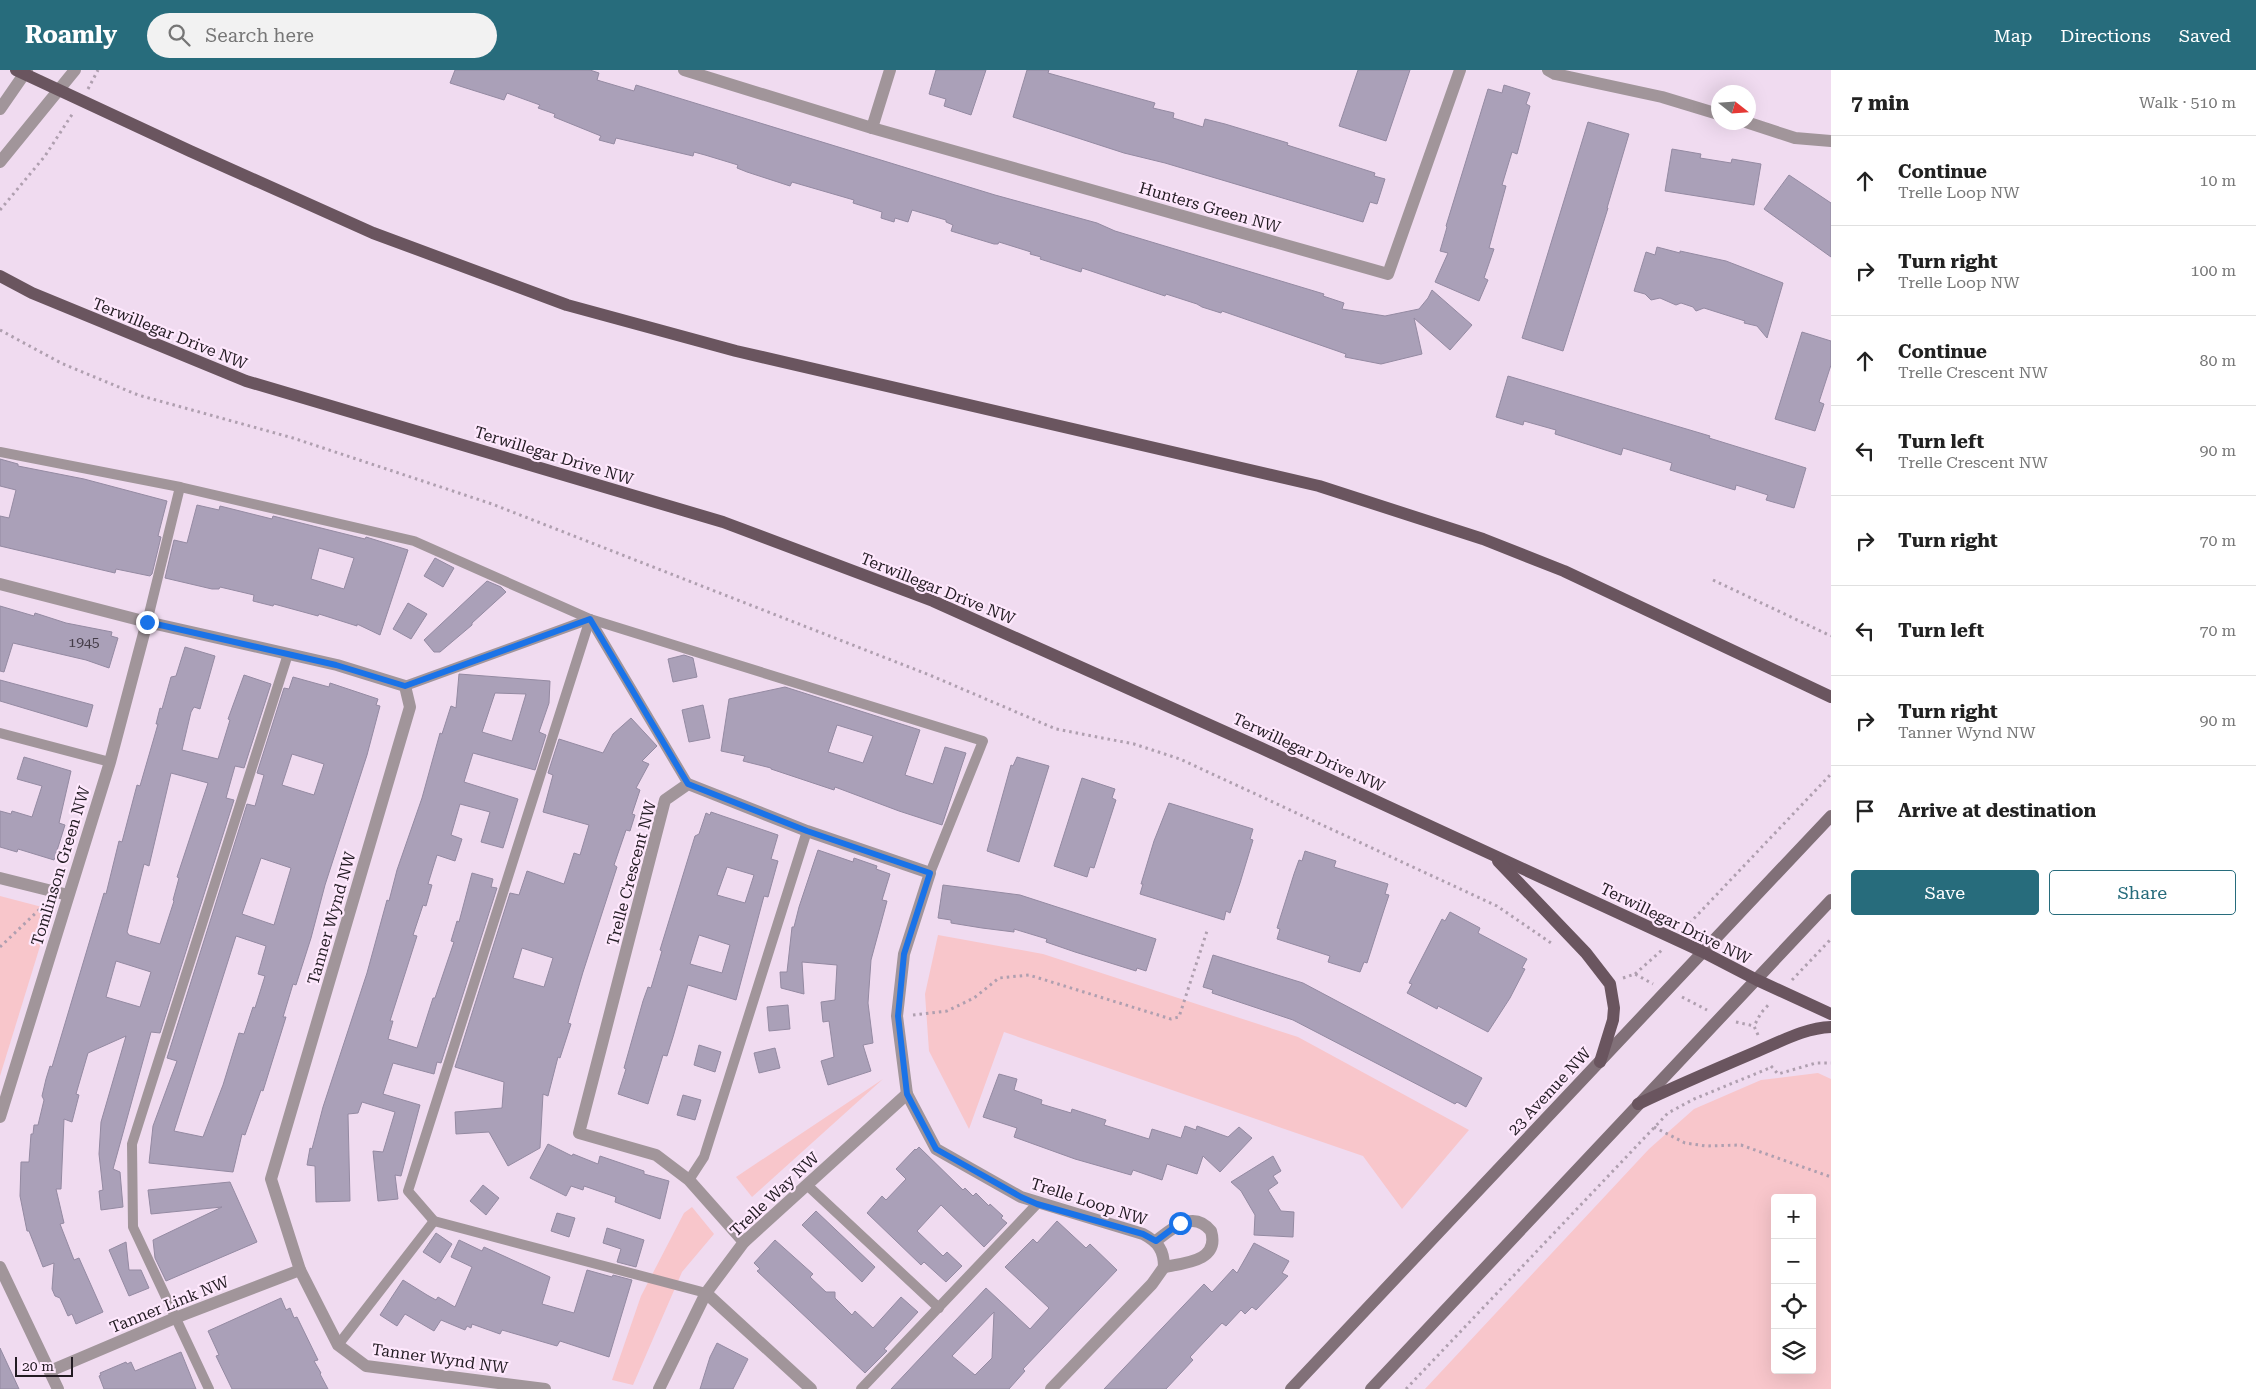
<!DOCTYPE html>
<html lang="en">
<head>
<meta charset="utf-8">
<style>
  :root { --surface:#fff; --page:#f2f2f2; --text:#222; --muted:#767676; --line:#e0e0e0; --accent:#276c7c }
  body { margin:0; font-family:"Roboto Serif",serif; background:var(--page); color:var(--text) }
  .controls { position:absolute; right:15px; bottom:15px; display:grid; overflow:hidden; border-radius:5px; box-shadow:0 5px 20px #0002 }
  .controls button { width:45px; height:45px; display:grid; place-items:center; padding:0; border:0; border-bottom:1px solid var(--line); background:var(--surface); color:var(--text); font:25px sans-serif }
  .compass { position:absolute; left:1711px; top:15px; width:45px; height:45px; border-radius:50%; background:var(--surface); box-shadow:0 5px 20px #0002; rotate:107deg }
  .scale { position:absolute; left:15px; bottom:12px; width:58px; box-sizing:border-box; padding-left:5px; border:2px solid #221b22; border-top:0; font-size:14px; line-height:18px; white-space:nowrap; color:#221b22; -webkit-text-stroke:4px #fee8fd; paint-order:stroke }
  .stop { position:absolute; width:15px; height:15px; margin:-11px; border:4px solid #1a73e8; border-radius:50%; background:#fff }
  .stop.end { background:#1a73e8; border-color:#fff; box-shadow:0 1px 5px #0008 }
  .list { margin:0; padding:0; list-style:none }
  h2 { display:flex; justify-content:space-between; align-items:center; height:65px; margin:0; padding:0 20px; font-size:21px }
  h2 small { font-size:16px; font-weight:400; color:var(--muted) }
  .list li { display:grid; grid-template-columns:32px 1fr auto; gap:15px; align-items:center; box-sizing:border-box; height:90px; padding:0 20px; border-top:1px solid var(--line) }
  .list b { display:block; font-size:19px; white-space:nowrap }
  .list p { margin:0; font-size:16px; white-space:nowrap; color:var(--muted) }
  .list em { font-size:16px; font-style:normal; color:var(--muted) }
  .actions { display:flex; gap:10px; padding:15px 20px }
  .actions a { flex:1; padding:11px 0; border:1px solid var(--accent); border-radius:5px; text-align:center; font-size:18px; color:var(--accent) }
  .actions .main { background:var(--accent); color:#fff }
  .icon { flex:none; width:28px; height:28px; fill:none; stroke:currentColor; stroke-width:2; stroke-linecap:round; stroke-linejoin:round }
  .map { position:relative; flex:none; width:1831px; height:1319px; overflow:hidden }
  header { display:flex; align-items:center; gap:30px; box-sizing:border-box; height:70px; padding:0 25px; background:var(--accent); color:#fff }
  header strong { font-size:24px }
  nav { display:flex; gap:28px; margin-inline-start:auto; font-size:18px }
  .search { width:350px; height:45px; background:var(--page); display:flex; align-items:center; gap:12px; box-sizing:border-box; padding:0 18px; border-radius:28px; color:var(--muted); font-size:19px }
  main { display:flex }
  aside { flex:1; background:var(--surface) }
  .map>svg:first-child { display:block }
</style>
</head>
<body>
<header>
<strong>Roamly</strong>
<div class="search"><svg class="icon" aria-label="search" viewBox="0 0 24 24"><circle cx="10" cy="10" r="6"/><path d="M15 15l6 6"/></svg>Search here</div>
<nav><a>Map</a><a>Directions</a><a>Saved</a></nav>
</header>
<main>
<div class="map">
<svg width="1831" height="1319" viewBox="0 0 1831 1319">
  <rect width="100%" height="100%" fill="#f0dbf0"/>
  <g fill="#f8c6cb" fill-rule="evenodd">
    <polygon points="0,826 42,837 49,847 0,1006"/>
    <polygon points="938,865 1043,884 1298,967 1469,1060 1402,1139 1363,1086 1004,962 969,1059 929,981 925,924"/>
    <path d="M1818 1003 1831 1009V1319H1425L1649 1079 1694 1039 1761 1010ZM1775 1128H1812V1300H1775Z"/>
    <polygon points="883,1009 752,1127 736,1107"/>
    <polygon points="692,1137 714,1164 682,1202 633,1315 612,1310 641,1226 684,1143"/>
  </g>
  <g fill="#aaa0b8" stroke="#948aa2" fill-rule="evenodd">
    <polygon points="455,0 590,0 599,3 597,10 634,21 636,15 995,125 1097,153 1115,161 1324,224 1323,226 1344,233 1342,239 1385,246 1419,239 1428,228 1432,220 1472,255 1450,280 1414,248 1422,284 1381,294 1345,287 1346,284 1222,241 1221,243 1202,237 1197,234 1166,224 1165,226 1082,198 1081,202 1040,189 1041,187 1030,184 1031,182 999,172 998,174 994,174 951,161 953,155 946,152 946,150 912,140 908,152 895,148 894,152 881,148 882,142 853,133 854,130 792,112 790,116 747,102 737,98 738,95 705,85 694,82 693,86 616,68 614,74 599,70 601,66 554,47 555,44 538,38 540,35 507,23 504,30 450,13"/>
    <polygon points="936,0 986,0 971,45 944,36 946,29 929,24"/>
    <polygon points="1027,0 1049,0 1048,3 1155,33 1153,38 1174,43 1173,48 1203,57 1205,49 1225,54 1288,73 1287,75 1375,103 1374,106 1385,109 1377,134 1370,132 1363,152 1165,93 1124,83 1013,47"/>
    <polygon points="1358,0 1410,0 1386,71 1339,56"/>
    <polygon points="1504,15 1530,23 1526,34 1530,36 1517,84 1512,82 1502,115 1506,116 1489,178 1494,179 1484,208 1488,210 1479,231 1435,212 1448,183 1440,181 1447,157 1446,156 1488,19 1502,23"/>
    <polygon points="1588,52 1629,64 1607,138 1608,138 1563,281 1522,268"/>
    <polygon points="1672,79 1701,84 1700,88 1731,93 1732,89 1761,94 1754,135 1665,121"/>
    <polygon points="1789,105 1831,133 1831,187 1764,139"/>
    <polygon points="1657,177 1680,183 1680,181 1726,191 1783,213 1767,268 1757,256 1744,253 1745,251 1704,238 1696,241 1693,237 1681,233 1676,235 1660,228 1651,230 1645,224 1634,221 1646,182 1655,185"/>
    <polygon points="1802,262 1831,271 1831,295 1819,332 1824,334 1815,361 1775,349"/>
    <polygon points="1508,306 1710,366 1709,368 1806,398 1794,438 1766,430 1768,425 1736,415 1735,420 1670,400 1672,393 1623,378 1621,385 1555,364 1556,360 1524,351 1523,355 1496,347"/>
    <polygon points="0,389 18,394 18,396 84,409 167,431 158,466 161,467 152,504 150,506 116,499 115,503 0,476 0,446 9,448 16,420 0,416"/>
    <path d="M197 435 219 440 220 436 272 449 273 446 365 469 366 467 408 480 380 565 357 554V556L319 544 318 546 274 534 273 536 253 531 254 525 220 517 219 519H212L165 508 174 470 187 473ZM319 478 354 488 344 519 311 509Z"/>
    <polygon points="435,488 454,498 443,517 424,506"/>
    <polygon points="487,511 501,517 506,522 472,553 472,555 440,582 434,582 424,570"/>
    <polygon points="408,533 427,544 411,569 393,559"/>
    <polygon points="0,536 34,546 35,543 66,553 112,562 111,566 118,568 109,598 86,590 13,573 4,602 0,601"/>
    <path d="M185 577 215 586 200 639 194 637 191 642 182 680 218 689 230 650 228 649 244 605 271 614 244 698 235 696 226 728 234 730 160 963 151 962 113 1099 120 1102 123 1137 101 1140 99 1121 103 1120 99 1084 101 1052 126 966 88 983 76 1024 79 1025 72 1052 64 1049 61 1119H56L64 1153 60 1154 74 1190 79 1188 103 1242 76 1254 72 1244 68 1246 60 1228 55 1226 52 1219 54 1193 43 1197 29 1161H27L20 1126 21 1092H29L31 1064H33L34 1055H38L44 1030 42 1026 46 1009 50 996 52 997 104 823 106 824 119 771 122 772 137 715 140 716 158 654H156L160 638 162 639 171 607 176 606ZM171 703 208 713 177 807 179 808 173 830 174 831 160 874 129 865 127 862 144 794 149 796ZM116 891 151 902 140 937 106 927Z"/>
    <polygon points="684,585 693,588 697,607 673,612 668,589"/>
    <path d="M459 604 550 611 549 633 539 662 546 665 535 700 473 683 464 712 518 729 503 778 481 772 490 742 460 734 451 765 462 769 455 791 437 785 428 814 432 815 426 836 423 835 413 865 417 866 390 951H393L388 969 417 978 433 928H435L454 872 451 871 457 851 459 852 472 803 493 809 491 817 497 818 441 993 437 992 434 1004 393 993 383 1024 420 1035 401 1106 395 1105 398 1129 378 1131 373 1081 383 1082 395 1042 362 1032 358 1043 348 1044 350 1131 316 1132 315 1096 307 1095 310 1078 312 1079 323 1037 367 903 387 830 389 831 397 800 422 728 440 663 442 664 451 636 456 638ZM495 623 526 624 512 671 482 662Z"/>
    <path d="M293 607 329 617 330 613 378 629 376 635 380 636 367 685 325 815 311 868 296 915 293 914 283 947H286L263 1021 261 1020 245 1065 242 1064 233 1102 149 1093 153 1056 177 991 167 988 247 734 255 736 264 705 257 703 284 618 289 619ZM292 684 324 694 314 725 282 715ZM261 788 291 798 274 855 242 844ZM236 866 266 876 258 904 265 906 255 938 253 937 244 964 239 963 223 1015 203 1067 174 1061Z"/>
    <polygon points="0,610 93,635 87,657 0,631"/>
    <path d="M785 617 920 660 905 705 933 714 945 677 966 683 942 755 899 741 835 717 834 720 771 699V698L743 691 745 686 721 681 729 629ZM837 655 873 666 863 693 828 682Z"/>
    <polygon points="703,635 710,668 689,672 682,640"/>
    <path d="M631 648 657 676 642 691 649 694 636 718 640 720 632 744 635 745 630 761 626 760 614 795 617 797 583 902 568 953 571 954 560 988 558 987 548 1026 543 1024 540 1078 508 1096 489 1062 456 1064 455 1042 502 1038 504 1012 455 997 510 823 519 825 527 801 564 814 574 783 580 785 589 755 543 742 553 705 548 703 559 669 603 683 613 664ZM522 878 553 888 544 917 513 908Z"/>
    <polygon points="24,687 71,701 59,753 65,755 54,790 18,779 17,782 0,777 0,741 11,744 12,741 32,747 42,716 17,709"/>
    <polygon points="1017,687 1049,696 1019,792 987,781 1011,695 1013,696"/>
    <polygon points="1082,708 1115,719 1112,728 1116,730 1094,798 1090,797 1087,807 1054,796"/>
    <polygon points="1169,733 1253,759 1250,769 1253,770 1240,813 1230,843 1226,841 1224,850 1140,824 1143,814 1141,814 1154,771"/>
    <path d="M711 742 778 765 771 789 778 791 768 827 764 826 736 930 688 915 673 967 667 986 663 985 648 1034 618 1024 626 999 624 998 643 931 648 917 651 918 662 881 660 880 695 766 699 764 706 743 710 745ZM727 797 754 805 745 833 717 825ZM699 865 730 875 722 903 690 894Z"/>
    <polygon points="818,780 853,792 854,788 877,796 876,799 890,804 882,830 887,831 871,890 868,933 873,973 863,975 871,1001 828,1015 821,991 834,987 829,951 823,952 821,932 835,930 837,895 802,892 804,924 781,918 780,902 787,902 792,857 794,857 799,837"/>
    <polygon points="1305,781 1336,791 1334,797 1388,814 1385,824 1389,825 1384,840 1367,893 1364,892 1360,902 1328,892 1330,886 1277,869 1280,859 1277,858 1294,804 1299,790 1302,791"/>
    <polygon points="943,815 1020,825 1156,869 1146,901 1137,898 1136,901 1075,882 1046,872 1047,869 1014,859 1014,862 982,858 951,853 951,850 938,848"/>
    <polygon points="1450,842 1480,858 1478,863 1527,889 1522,898 1525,899 1510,928 1488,962 1438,936 1437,939 1407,923 1412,914 1409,913 1422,888 1442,849 1445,851"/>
    <polygon points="1213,885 1303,913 1482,1008 1466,1037 1457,1032 1455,1034 1293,950 1212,923 1213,920 1203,917"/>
    <polygon points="788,935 790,959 769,961 767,937"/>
    <polygon points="699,975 721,982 715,1002 694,995"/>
    <polygon points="775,978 780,998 759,1003 754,983"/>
    <polygon points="999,1004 1017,1009 1014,1020 1042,1030 1041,1034 1071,1043 1072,1039 1106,1050 1104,1055 1149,1069 1152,1059 1181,1068 1185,1056 1196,1060 1197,1056 1228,1067 1239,1057 1252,1068 1220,1102 1203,1086 1197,1104 1167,1094 1162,1110 1133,1100 1131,1105 1075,1089 1014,1067 1017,1058 983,1047"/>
    <polygon points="683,1025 701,1030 695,1050 677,1045"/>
    <polygon points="548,1074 572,1086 573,1084 598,1094 600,1086 644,1101 644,1104 669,1111 660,1149 615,1132 616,1127 584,1116 583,1120 571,1116 566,1126 530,1108"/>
    <polygon points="919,1077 963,1120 965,1118 973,1126 976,1123 989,1136 990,1134 1003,1146 1001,1148 1007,1153 984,1177 941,1135 917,1161 943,1186 947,1182 962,1196 946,1212 924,1192 921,1195 867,1143 882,1126 886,1130 906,1109 896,1099 915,1079 916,1080"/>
    <polygon points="1273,1086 1281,1101 1273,1106 1278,1113 1268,1120 1281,1141 1294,1142 1293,1167 1254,1165 1255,1145 1241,1121 1231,1112"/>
    <polygon points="230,1112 257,1172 166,1211 155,1188 153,1170 222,1137 151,1144 148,1120"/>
    <polygon points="483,1115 499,1128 486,1145 470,1131"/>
    <polygon points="816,1141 875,1197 862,1212 802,1155"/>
    <polygon points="557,1143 575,1148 569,1167 551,1161"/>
    <path d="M1057 1151 1086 1178 1090 1174 1117 1200 1023 1299 1025 1301 1009 1319H891L986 1218 1030 1259 1049 1238 1005 1197 1033 1169 1037 1173ZM994 1242 992 1288 975 1305 952 1286Z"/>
    <polygon points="607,1158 644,1170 636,1197 617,1192 621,1179 603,1173"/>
    <polygon points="436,1163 452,1174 440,1193 423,1182"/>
    <polygon points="459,1170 482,1181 484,1177 550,1207 542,1234 574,1243 587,1200 612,1207 613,1205 632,1210 609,1287 560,1271 557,1276 502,1260 500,1264 472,1254 471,1258 467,1256 465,1260 441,1250 434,1261 405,1244 397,1256 380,1245 403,1210 427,1225 436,1230 438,1227 455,1237 472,1197 451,1187"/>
    <polygon points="775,1170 813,1204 810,1207 826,1222 835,1222 835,1228 852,1245 855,1241 873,1258 901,1227 918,1242 884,1279 887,1281 865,1303 757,1201 760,1199 754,1193"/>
    <polygon points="126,1172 129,1200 141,1200 149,1218 129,1226 109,1180"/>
    <polygon points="1254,1173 1289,1191 1282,1203 1288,1206 1256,1240 1252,1237 1245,1244 1241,1240 1226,1256 1222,1253 1190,1287 1193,1290 1166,1319 1104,1319 1204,1214 1212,1222 1233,1199 1237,1203"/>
    <polygon points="281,1228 286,1240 290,1238 294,1248 297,1247 318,1290 314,1291 321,1303 320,1304 328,1319 232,1319 216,1286 219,1285 208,1261"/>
    <polygon points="717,1273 748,1289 733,1319 700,1319 710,1287"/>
    <polygon points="0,1278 19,1319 0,1319"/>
    <polygon points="181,1282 196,1319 104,1319 99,1306 101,1305 100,1303 126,1292 127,1294 131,1292 135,1301"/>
  </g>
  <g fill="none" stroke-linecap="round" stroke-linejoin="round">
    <g stroke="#af9faf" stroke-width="3" stroke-dasharray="2.5 4" stroke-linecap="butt">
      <polyline points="88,19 98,0"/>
      <polyline points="0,140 45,86 73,43"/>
      <polyline points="0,260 61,293 138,325 293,368 492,434 932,606 1056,659 1134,674 1180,689 1497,836 1554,875"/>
      <polyline points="1713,510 1831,566"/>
      <polyline points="1685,858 1831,704"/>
      <polyline points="0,877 42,837"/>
      <polyline points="1635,904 1662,880"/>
      <polyline points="1623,908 1635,904 1653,914"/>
      <polyline points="1792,910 1831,869"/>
      <polyline points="1682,927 1707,940"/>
      <polyline points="913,945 947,941 974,928 999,908 1029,905 1171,949 1179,947 1207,861"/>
      <polyline points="1736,952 1754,956"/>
      <polyline points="1758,965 1754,956 1761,943 1770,933"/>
      <polyline points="1771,996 1778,1004 1816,993 1831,993"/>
      <polyline points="1654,1057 1685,1073 1706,1076 1741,1075 1831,1107"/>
      <polyline points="1406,1319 1668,1043 1694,1029 1772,997"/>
    </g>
    <g stroke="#a1959a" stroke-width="10">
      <polyline points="0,382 180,417 414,471 590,549 408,1121 434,1151 706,1223"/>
      <polyline points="590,549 688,714"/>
      <polyline points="147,552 180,417"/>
      <polyline points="405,616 590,549 983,671 930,803"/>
      <polyline points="0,663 110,692"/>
      <polyline points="689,1110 704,1087 807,761"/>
      <polyline points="807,1115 939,1238"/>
      <polyline points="338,1275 434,1151"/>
      <polyline points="209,1319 133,1157 132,1074 288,584"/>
      <polyline points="861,1319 1037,1134"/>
    </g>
    <g stroke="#a1959a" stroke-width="12">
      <polyline points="684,0 872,58"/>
      <polyline points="890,0 872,58 1388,204 1460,0"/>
      <polyline points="1548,0 1555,4 1662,27 1718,44"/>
      <polyline points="1746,52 1795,68 1831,71"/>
      <polyline points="0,514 147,552 337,595 405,616 410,637 271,1109 300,1200 338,1275 366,1296 545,1319"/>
      <polyline points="0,808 68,825"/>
      <polyline points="0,1047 110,692 147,552"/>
      <path d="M1156 1171C1173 1158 1193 1139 1211 1161 1220 1191 1185 1193 1164 1197"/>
      <path d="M744 1172 689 1110 656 1085 579 1063 665 730 688 714 807 761 930 803 904 884 897 946 907 1024 936 1079 1021 1127 1143 1164C1158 1172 1164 1180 1164 1197L1152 1214 1051 1319"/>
      <polyline points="706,1223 811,1319"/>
      <polyline points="50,1301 175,1248 300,1200"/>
      <polyline points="659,1319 706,1223 744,1172 907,1024"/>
    </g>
    <g stroke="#a1959a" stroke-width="12">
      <polyline points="0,39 27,0"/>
      <polyline points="0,92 75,0"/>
      <polyline points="0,1197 58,1319"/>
    </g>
    <g stroke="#817078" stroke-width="12">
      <polyline points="1291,1319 1831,746"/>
      <polyline points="1371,1319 1831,830"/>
    </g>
    <g stroke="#6a555f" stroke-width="12">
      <polyline points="16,0 190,81 373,163 567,235 736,281 1319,416 1483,469 1564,501 1831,627"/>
      <polyline points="0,206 32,223 246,311 723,452 933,531 1261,678 1701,881 1757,910 1831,944"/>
      <polyline points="1498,791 1586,883 1610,914 1614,938 1613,950 1600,992"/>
      <path d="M1638 1034C1678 1015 1718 998 1758 981 1782 971 1805 958 1831 957"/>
    </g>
  </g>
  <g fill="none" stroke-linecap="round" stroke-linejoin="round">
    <polyline stroke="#1a73e8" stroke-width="6" points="147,552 336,595 405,616 590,549 688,714 807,761 930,803 904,884 898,946 907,1024 936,1079 1021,1127 1037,1134 1143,1164 1156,1171 1180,1153"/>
  </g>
  <g text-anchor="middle" stroke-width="4.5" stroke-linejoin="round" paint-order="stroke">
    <g font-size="14" fill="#443c48">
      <text x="84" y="577">1945</text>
    </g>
    <g font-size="16" fill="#221b22" stroke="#fee8fd">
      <text transform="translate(1210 137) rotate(16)" y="6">Hunters Green NW</text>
      <text transform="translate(170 263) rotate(22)" y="6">Terwillegar Drive NW</text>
      <text transform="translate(554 385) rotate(17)" y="6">Terwillegar Drive NW</text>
      <text transform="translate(938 518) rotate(22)" y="6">Terwillegar Drive NW</text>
      <text transform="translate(1309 682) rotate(25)" y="6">Terwillegar Drive NW</text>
      <text transform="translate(60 796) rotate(-73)" y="6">Tomlinson Green NW</text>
      <text transform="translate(631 803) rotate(-75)" y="6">Trelle Crescent NW</text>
      <text transform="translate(331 848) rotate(-74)" y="6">Tanner Wynd NW</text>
      <text transform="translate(1676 853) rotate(26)" y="6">Terwillegar Drive NW</text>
      <text transform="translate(1549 1021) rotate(-47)" y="6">23 Avenue NW</text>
      <text transform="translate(774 1124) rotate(-43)" y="6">Trelle Way NW</text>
      <text transform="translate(1089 1131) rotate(18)" y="6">Trelle Loop NW</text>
      <text transform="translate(169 1234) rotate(-22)" y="6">Tanner Link NW</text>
      <text transform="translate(440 1288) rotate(8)" y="6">Tanner Wynd NW</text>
    </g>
  </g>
</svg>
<div class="controls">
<button>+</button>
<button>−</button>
<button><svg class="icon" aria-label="locate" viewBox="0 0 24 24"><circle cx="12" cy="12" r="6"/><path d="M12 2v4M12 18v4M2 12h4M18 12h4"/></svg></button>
<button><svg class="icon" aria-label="layers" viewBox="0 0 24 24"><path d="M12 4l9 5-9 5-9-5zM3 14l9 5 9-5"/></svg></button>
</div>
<svg class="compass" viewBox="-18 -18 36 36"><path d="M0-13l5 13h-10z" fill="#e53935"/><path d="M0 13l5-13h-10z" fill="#767676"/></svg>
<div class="scale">20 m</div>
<div class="stop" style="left:1180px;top:1153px"></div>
<div class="stop end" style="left:147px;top:552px"></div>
</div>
<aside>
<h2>7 min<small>Walk · 510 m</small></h2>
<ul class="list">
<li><svg class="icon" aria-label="ahead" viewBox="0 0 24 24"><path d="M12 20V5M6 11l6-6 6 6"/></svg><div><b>Continue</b><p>Trelle Loop NW</p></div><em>10 m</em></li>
<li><svg class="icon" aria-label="right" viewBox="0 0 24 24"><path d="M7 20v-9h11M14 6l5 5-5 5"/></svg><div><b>Turn right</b><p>Trelle Loop NW</p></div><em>100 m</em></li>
<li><svg class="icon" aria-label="ahead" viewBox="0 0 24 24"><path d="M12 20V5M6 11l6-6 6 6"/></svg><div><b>Continue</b><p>Trelle Crescent NW</p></div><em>80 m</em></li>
<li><svg class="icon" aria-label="left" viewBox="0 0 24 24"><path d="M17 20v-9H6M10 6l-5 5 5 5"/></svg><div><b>Turn left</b><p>Trelle Crescent NW</p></div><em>90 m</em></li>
<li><svg class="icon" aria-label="right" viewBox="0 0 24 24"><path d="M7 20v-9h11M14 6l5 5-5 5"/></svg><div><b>Turn right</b></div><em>70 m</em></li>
<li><svg class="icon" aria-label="left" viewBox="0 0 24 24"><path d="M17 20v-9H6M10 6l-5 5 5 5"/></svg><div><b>Turn left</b></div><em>70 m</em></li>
<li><svg class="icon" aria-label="right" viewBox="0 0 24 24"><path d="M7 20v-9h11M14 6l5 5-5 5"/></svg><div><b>Turn right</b><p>Tanner Wynd NW</p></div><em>90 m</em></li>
<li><svg class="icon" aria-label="arrive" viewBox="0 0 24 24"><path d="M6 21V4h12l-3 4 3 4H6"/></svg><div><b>Arrive at destination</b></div></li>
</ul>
<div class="actions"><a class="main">Save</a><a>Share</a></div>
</aside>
</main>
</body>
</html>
